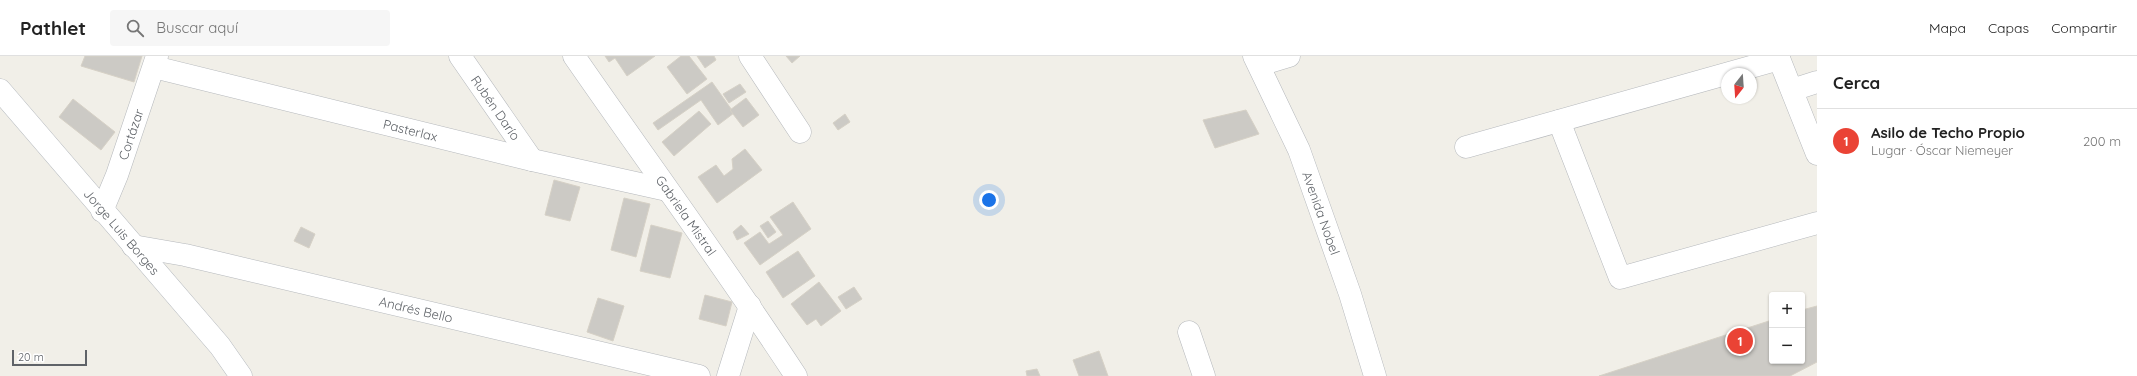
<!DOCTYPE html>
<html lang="es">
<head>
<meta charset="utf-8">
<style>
  :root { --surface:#fff; --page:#f6f6f6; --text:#222; --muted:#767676; --line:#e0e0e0; --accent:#ea4335 }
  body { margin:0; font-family:Quicksand,sans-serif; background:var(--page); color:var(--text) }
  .controls { position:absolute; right:12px; bottom:12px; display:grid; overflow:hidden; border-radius:4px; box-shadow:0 1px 3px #0004 }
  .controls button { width:36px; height:36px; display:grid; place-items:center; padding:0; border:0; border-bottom:1px solid var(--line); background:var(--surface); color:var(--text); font:20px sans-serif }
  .compass { position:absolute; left:1721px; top:12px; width:36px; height:36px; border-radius:50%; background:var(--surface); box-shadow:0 1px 3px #0004; rotate:197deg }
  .scale { position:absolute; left:12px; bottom:10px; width:75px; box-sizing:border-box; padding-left:4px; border:2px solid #5f6368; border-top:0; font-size:11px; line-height:14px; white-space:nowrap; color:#5f6368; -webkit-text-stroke:3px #fff; paint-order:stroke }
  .you { position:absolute; left:989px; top:144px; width:14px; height:14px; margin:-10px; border:3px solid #fff; border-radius:50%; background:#1a73e8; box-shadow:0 0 0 6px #1a73e833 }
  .badge { display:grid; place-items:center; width:26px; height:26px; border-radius:50%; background:var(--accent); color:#fff; font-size:13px; font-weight:700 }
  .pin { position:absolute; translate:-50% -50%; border:2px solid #fff; box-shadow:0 1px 4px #0006 }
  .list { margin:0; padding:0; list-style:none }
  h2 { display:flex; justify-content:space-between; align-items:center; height:52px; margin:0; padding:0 16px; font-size:17px }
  h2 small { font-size:13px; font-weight:400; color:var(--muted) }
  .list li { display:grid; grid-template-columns:26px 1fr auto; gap:12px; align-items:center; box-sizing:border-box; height:64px; padding:0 16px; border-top:1px solid var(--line) }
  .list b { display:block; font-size:15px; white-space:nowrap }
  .list p { margin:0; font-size:13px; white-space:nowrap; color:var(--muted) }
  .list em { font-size:13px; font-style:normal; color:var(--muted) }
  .icon { flex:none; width:22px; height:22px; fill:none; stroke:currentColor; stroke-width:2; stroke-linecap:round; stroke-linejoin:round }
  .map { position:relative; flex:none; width:1817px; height:320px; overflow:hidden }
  header { display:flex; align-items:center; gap:24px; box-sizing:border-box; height:56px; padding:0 20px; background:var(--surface); border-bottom:1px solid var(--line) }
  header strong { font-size:19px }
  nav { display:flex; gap:22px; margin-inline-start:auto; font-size:14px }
  .search { width:280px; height:36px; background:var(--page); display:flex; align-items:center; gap:10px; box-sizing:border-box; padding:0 14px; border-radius:4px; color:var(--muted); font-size:15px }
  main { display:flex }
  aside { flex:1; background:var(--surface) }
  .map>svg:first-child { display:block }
</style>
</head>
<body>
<header>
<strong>Pathlet</strong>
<div class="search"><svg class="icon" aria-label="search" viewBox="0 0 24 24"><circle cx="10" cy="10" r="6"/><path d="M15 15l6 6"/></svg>Buscar aquí</div>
<nav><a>Mapa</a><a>Capas</a><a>Compartir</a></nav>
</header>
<main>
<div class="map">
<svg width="1817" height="320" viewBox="0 0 1817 320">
  <rect width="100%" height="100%" fill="#f1efe8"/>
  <g fill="#cccac5" stroke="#d6d1c6">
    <polygon points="85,0 142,0 134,26 81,10"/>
    <polygon points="605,0 655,0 627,20 615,2 609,6"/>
    <polygon points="681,0 689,0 707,23 687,38 667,11"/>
    <polygon points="697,0 714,0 716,4 705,12"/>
    <polygon points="786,0 800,0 792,7"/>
    <polygon points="712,26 734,57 718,69 701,44 658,74 653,67"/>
    <polygon points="740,28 746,36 729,47 723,38"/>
    <polygon points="746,42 759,59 743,71 730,54"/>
    <polygon points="73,43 115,76 101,94 59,61"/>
    <polygon points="1246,54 1259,78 1215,92 1203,64"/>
    <polygon points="699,55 711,68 674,100 662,86"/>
    <polygon points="845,58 850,66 838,74 833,67"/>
    <polygon points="745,93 762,114 717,147 698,121 716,109 724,120 733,113 732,103"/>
    <polygon points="554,124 580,131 570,165 545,159"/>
    <polygon points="624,142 650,148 636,201 611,194"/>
    <polygon points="793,146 811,173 760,209 744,187 760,176 769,188 783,179 770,161"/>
    <polygon points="768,165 776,176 768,182 760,170"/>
    <polygon points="651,169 682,177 670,222 640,215"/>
    <polygon points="741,169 749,178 737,184 733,176"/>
    <polygon points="301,171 315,178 309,192 294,185"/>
    <polygon points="798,195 815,220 783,242 766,216"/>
    <polygon points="819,226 841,255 821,270 816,263 807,269 791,248"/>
    <polygon points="854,231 862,243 846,253 838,241"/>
    <polygon points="705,239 732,246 726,270 699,263"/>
    <polygon points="598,242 624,250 613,285 587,276"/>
    <polygon points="1817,250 1817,306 1790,320 1599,320 1772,264 1772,305 1802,305 1802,254"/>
    <polygon points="1099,295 1108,320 1079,320 1073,304"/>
    <polygon points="1037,313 1040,320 1027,320 1026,315"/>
  </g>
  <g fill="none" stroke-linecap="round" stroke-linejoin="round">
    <g stroke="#b5b8bc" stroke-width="23">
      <g id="street">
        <path id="s1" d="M460 0 532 104"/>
        <path id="s2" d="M574 0C648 107 725 211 796 320"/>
        <polyline points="750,0 800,76"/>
        <path id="s3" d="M1254 0 1299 94 1350 238 1375 320"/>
        <polyline points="1778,0 1817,98"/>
        <polyline points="1259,9 1289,0"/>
        <path id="s4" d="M154 11 532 104 667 134"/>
        <polyline points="1792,34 1817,26"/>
        <polyline points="1559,65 1620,222 1817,167"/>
        <polyline points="1466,91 1779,3"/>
        <path id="s5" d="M102 155 117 119 157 0"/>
        <path id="s6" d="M133 190 185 199 699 320"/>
        <polyline points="1189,276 1204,320"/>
        <polyline points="728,320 750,250"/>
      </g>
    </g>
    <g stroke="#b6babf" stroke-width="23">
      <g id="secondary">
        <path id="s7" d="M0 34 220 290 241 320"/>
      </g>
    </g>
    <use href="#street" stroke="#fff" stroke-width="22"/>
    <use href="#secondary" stroke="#fff" stroke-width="22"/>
  </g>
  <g text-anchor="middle" stroke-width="3" stroke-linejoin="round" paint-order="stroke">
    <g font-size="13" fill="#5f6368" stroke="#fff">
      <text dy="5" stroke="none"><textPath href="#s1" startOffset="63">Rubén Darío</textPath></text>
      <text dy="5" stroke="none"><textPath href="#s4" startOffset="264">Pasterlax</textPath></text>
      <text dy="5" stroke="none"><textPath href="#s5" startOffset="82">Cortázar</textPath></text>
      <text dy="5" stroke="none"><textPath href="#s3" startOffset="171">Avenida Nobel</textPath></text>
      <text dy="5" stroke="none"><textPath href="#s2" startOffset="195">Gabriela Mistral</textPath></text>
      <text dy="5" stroke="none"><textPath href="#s7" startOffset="187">Jorge Luis Borges</textPath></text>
      <text dy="5" stroke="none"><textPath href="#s6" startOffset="290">Andrés Bello</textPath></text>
    </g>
  </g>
</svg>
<div class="controls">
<button>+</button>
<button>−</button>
</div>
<svg class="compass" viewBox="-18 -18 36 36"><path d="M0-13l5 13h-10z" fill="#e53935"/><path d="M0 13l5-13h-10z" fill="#767676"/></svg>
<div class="scale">20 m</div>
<div class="you"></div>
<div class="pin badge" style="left:1740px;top:285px">1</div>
</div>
<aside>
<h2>Cerca<small></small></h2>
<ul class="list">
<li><span class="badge">1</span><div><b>Asilo de Techo Propio</b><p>Lugar · Óscar Niemeyer</p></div><em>200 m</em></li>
</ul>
</aside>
</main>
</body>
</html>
